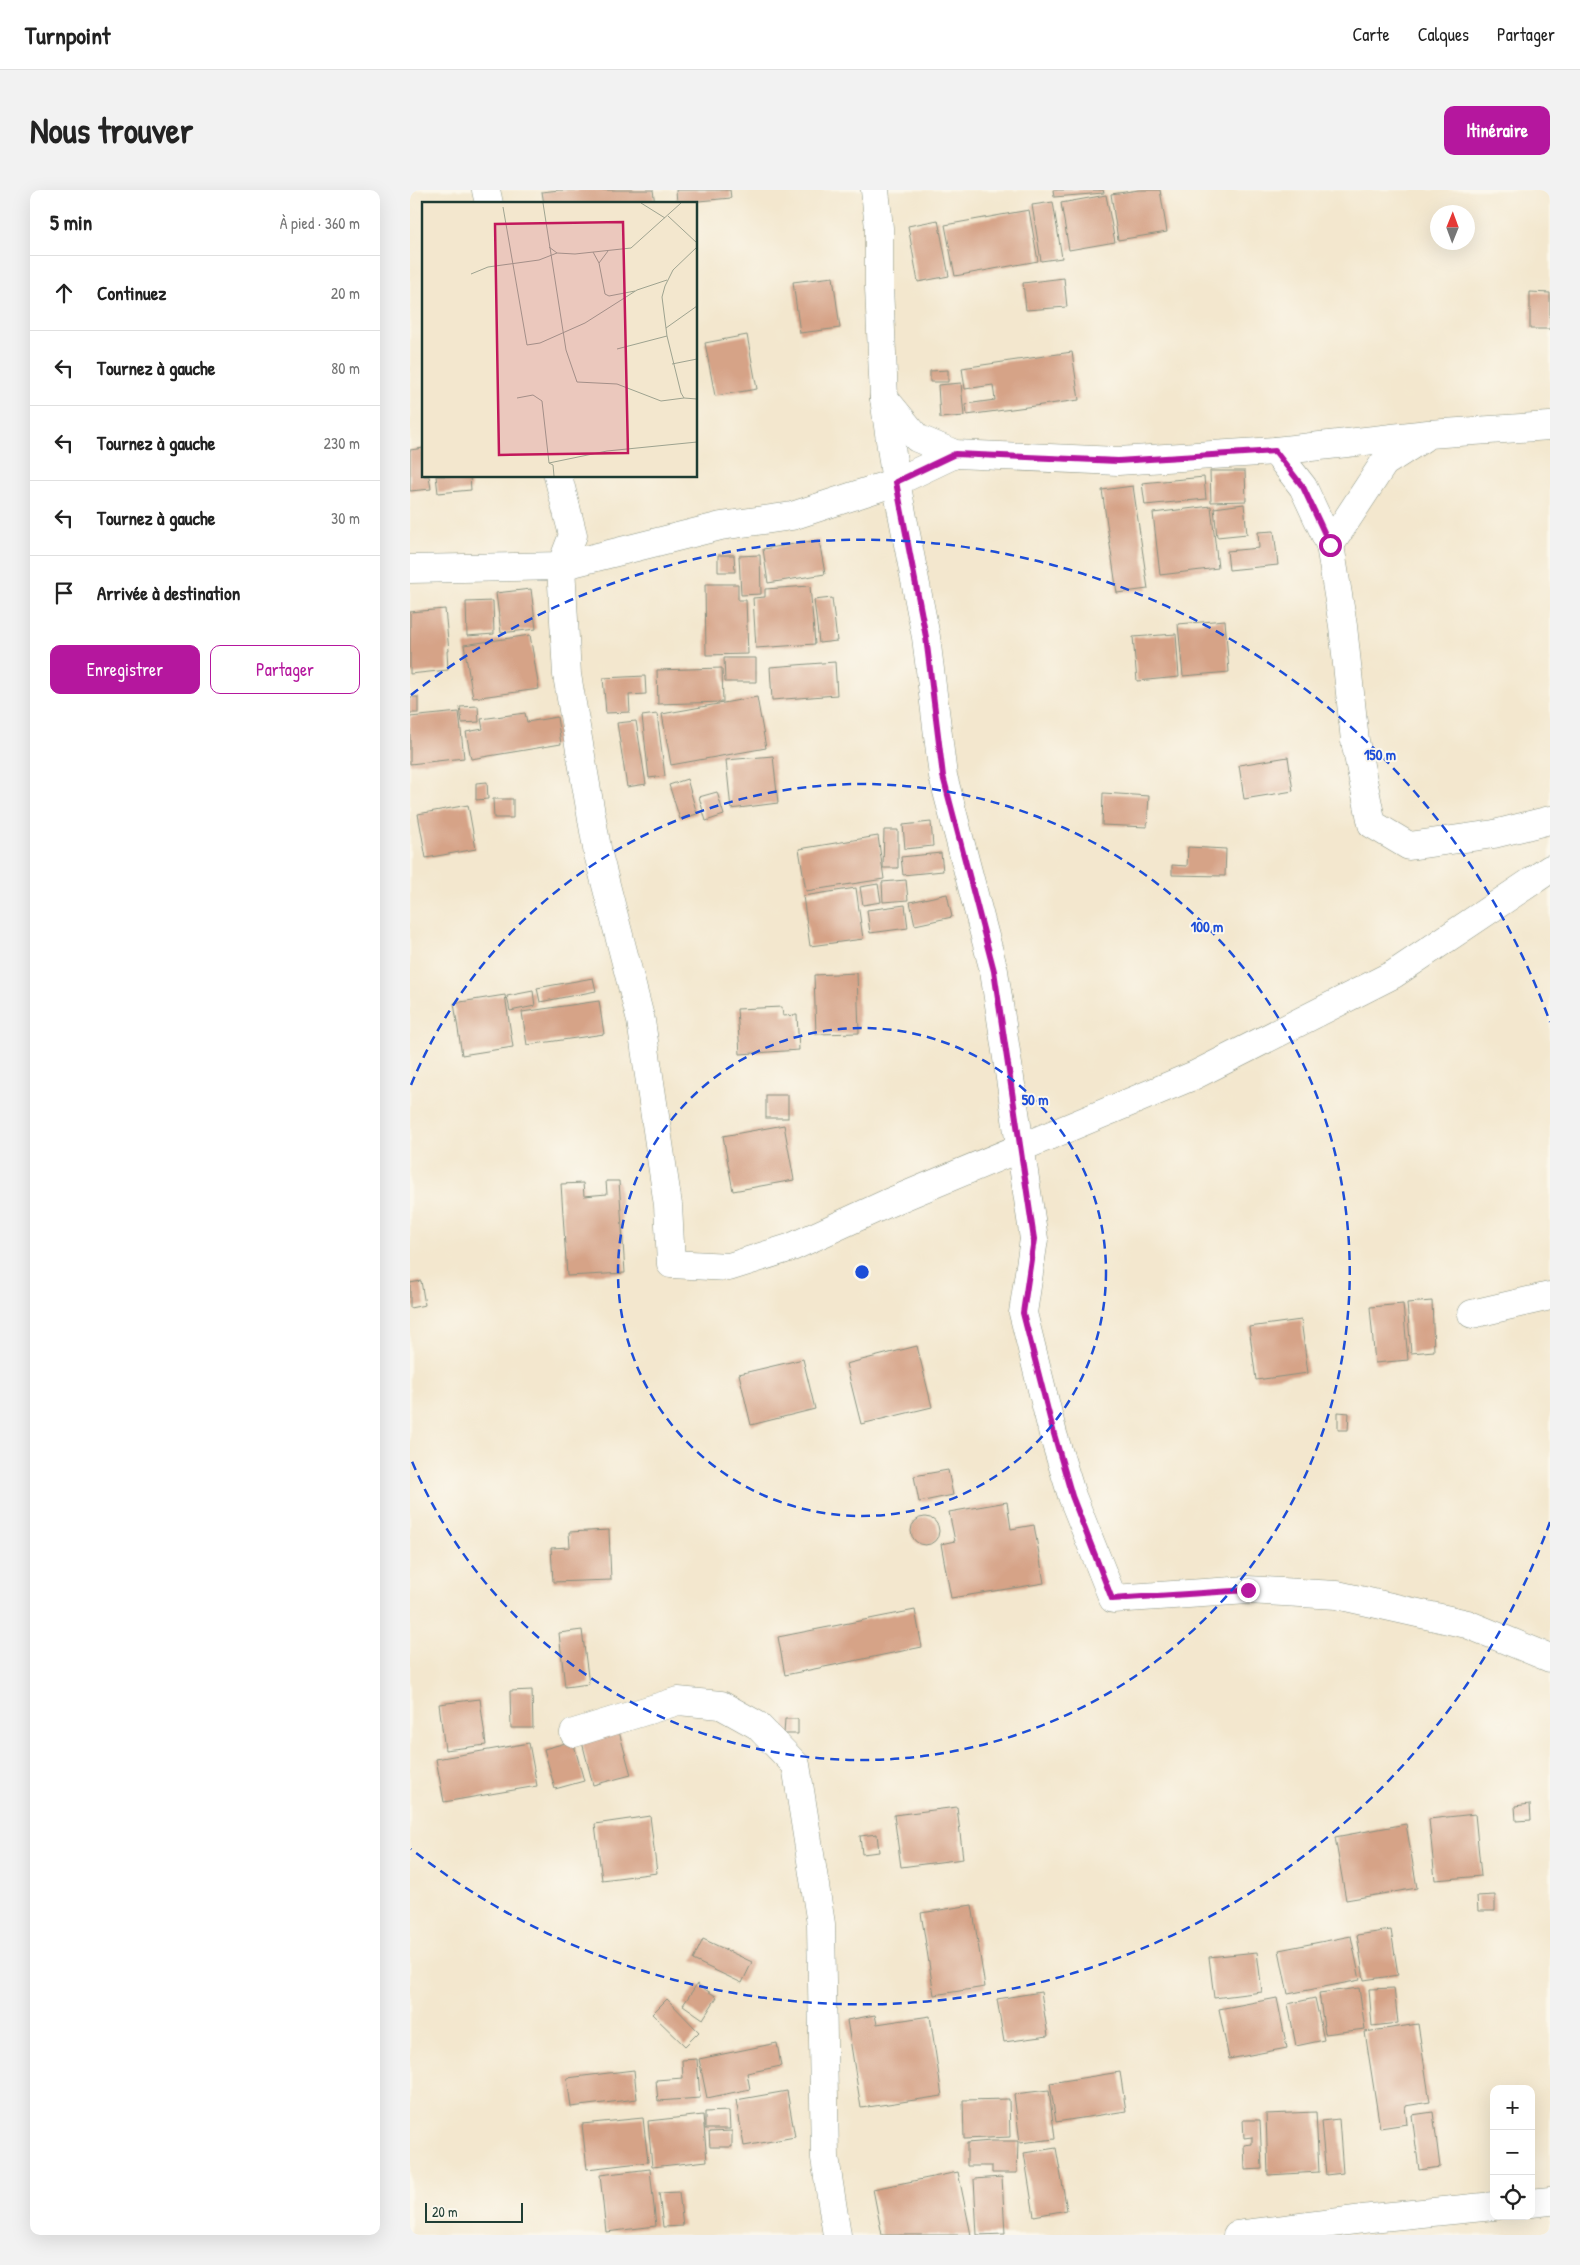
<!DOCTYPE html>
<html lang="fr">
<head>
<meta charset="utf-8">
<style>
  :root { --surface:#fff; --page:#f2f2f2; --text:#222; --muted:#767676; --line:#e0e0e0; --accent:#b5179e }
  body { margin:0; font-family:"Patrick Hand",sans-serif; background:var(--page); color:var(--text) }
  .controls { position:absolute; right:15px; bottom:15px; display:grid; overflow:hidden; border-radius:10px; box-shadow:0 5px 20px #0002 }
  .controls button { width:45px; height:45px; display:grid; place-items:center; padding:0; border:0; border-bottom:1px solid var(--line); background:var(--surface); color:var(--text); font:25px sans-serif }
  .compass { position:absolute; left:1020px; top:15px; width:45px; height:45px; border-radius:50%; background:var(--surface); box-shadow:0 5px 20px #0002; rotate:1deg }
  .scale { position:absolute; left:15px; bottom:12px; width:98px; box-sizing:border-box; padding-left:5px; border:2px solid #1f3d34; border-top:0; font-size:14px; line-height:18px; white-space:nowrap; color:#1f3d34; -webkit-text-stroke:4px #fbf7ec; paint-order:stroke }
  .stop { position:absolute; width:15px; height:15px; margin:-11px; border:4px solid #b5179e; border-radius:50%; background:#fff }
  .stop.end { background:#b5179e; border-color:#fff; box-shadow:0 1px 5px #0008 }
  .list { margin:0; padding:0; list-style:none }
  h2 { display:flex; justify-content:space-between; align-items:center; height:65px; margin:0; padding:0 20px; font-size:21px }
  h2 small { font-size:16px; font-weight:400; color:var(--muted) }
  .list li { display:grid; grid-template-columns:32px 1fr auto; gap:15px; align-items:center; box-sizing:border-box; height:75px; padding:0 20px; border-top:1px solid var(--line) }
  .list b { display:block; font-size:19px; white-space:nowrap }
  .list em { font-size:16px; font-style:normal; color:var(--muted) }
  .actions { display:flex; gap:10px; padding:15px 20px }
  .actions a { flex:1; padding:11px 0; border:1px solid var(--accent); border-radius:10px; text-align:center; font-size:18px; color:var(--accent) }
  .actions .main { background:var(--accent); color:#fff }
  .icon { flex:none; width:28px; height:28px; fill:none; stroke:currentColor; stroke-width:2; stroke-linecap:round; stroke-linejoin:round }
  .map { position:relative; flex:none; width:1140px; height:2045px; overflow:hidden; border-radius:10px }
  header { display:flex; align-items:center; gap:30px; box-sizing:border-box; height:70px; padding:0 25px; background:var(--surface); border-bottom:1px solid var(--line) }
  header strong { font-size:24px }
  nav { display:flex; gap:28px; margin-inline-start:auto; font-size:18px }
  .intro { display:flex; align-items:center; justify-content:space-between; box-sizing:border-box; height:120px; padding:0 30px }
  h1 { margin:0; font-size:35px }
  .button { padding:12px 22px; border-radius:10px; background:var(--accent); color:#fff; font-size:18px; font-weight:700 }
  main { display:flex; gap:30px; padding:0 30px }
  aside { flex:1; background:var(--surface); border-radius:10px; box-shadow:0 5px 20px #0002 }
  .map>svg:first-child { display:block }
</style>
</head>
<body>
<header>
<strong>Turnpoint</strong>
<nav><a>Carte</a><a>Calques</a><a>Partager</a></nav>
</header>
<div class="intro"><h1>Nous trouver</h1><a class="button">Itinéraire</a></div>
<main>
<aside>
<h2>5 min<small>À pied · 360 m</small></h2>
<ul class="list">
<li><svg class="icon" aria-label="ahead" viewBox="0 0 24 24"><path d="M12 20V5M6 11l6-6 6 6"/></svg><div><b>Continuez</b></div><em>20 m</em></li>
<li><svg class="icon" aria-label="left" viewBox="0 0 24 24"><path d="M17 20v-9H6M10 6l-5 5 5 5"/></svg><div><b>Tournez à gauche</b></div><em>80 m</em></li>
<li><svg class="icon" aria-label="left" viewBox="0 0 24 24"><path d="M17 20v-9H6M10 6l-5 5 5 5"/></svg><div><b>Tournez à gauche</b></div><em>230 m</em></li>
<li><svg class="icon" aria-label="left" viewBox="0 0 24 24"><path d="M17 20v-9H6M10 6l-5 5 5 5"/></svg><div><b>Tournez à gauche</b></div><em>30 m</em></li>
<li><svg class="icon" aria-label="arrive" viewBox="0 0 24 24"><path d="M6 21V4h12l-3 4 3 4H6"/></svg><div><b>Arrivée à destination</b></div></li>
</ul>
<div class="actions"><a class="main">Enregistrer</a><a>Partager</a></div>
</aside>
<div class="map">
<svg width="1140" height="2045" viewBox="0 0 1140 2045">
  <rect width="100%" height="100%" fill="#fbf7ec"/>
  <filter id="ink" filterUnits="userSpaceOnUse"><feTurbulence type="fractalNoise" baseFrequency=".02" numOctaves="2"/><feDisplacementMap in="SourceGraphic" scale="10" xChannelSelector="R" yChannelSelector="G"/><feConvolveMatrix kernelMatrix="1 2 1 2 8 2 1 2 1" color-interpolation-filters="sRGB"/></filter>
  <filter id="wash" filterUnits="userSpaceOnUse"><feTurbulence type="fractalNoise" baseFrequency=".0096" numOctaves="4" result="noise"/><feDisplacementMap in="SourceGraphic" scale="20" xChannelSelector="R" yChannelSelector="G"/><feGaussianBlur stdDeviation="1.12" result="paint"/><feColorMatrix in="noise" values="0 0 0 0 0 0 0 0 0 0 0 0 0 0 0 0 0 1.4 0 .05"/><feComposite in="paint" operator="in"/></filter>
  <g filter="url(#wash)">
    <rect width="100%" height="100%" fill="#f3e7ce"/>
    <g id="blocks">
      <g fill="#d6a387">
        <polygon points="149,0 243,0 245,14 134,14 132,2"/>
        <polygon points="266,0 320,0 321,8 267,13"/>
        <polygon points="643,0 693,0 694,3 644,7"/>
        <polygon points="729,0 750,0 757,42 708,50 701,4"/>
        <polygon points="696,5 705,52 659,60 651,13"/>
        <polygon points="643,12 652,68 631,71 622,15"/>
        <polygon points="619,20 628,71 545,86 535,35"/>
        <polygon points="528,30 539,86 508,92 498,36"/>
        <polygon points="423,87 430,138 390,143 383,92"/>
        <polygon points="654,88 657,117 616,120 613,93"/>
        <polygon points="1120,102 1140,103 1140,139 1120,139"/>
        <polygon points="337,145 347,199 305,206 295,153"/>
        <polygon points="662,162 669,210 557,225 556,214 585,210 583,195 555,199 552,178"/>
        <polygon points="538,180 538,192 520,192 520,181"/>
        <polygon points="551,193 554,226 530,228 528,195"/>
        <polygon points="14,258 14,286 19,286 21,299 0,301 0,260"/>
        <polygon points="800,281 835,281 836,311 801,312"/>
        <polygon points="26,286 60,286 61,300 28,303"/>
        <polygon points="794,287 796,309 735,315 732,293"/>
        <polygon points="723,296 738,399 707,403 692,300"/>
        <polygon points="834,314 837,344 807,347 804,318"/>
        <polygon points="801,316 808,378 750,385 743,323"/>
        <polygon points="864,341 868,375 819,380 817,361 849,358 848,342"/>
        <polygon points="409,350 415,384 358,393 353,359"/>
        <polygon points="308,365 324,365 325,382 308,382"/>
        <polygon points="350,365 351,404 331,405 329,366"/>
        <polygon points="295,394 328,394 328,410 336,410 338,464 296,465"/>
        <polygon points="400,396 405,454 346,458 343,408 355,407 355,399"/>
        <polygon points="121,399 126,439 91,443 86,403"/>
        <polygon points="422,408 427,451 409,453 404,410"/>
        <polygon points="83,411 84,444 57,446 56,412"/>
        <polygon points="35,419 39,461 37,461 38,480 0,484 0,422"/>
        <polygon points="815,430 819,482 773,486 768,434"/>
        <polygon points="766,444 769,487 727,491 723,447"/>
        <polygon points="120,445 129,499 63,508 54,455"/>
        <polygon points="314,468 346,468 346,492 315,492"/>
        <polygon points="425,472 427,505 362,510 360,477"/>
        <polygon points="312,478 313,512 248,514 247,480"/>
        <polygon points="235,486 236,504 219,505 220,522 196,523 193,488"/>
        <rect x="0" y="507" width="8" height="16"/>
        <polygon points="347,507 356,558 261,575 252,524"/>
        <polygon points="68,516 69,532 52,533 50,517"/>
        <polygon points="49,522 54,568 0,574 0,527"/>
        <polygon points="115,523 117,532 147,527 151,554 61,569 56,542 73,539 71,529"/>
        <polygon points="247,524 255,586 239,588 232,526"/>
        <polygon points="226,531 236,594 217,597 207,533"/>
        <polygon points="363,566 368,613 321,619 316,570"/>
        <polygon points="878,567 883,601 834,609 829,575"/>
        <polygon points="277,589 287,624 270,629 259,595"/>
        <polygon points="77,592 78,609 66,610 66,593"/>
        <polygon points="307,602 314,625 296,631 289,607"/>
        <polygon points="693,603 739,606 737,637 692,635"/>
        <polygon points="83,609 103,609 103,628 84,628"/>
        <polygon points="58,615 66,659 16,668 8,624"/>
        <polygon points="521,632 523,656 495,659 493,635"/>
        <polygon points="474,640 488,640 488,678 473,678"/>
        <polygon points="468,646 474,689 396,701 389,659"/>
        <polygon points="778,657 816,659 815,686 762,685 762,675 777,676"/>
        <polygon points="531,663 533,681 493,685 491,667"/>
        <polygon points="496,690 498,710 473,712 472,692"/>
        <polygon points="468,694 471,712 453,715 450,697"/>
        <polygon points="446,698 453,749 400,756 393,706"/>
        <polygon points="537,704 542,727 505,735 500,712"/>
        <polygon points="495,715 498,738 460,743 457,720"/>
        <polygon points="447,783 449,843 406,844 404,785"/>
        <polygon points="183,788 186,801 130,812 127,798"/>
        <polygon points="123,801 125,816 100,821 97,806"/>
        <polygon points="95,805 103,857 52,865 44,813"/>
        <polygon points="189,811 194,844 117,855 112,822"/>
        <polygon points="372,817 373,826 387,825 389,860 330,864 327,819"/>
        <rect x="356" y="905" width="22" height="23"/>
        <polygon points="374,935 384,990 323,1001 313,946"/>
        <polygon points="196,991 209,991 215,1083 157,1086 151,994 173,993 174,1006 197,1004"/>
        <polygon points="11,1091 15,1115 0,1118 0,1093"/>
        <polygon points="1022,1111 1024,1161 1001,1163 997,1113"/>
        <polygon points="993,1114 998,1170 965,1173 960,1117"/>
        <polygon points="891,1130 898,1183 846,1190 839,1137"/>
        <polygon points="507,1156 522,1217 451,1234 436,1174"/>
        <polygon points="393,1169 405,1219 341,1235 329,1184"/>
        <polygon points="928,1222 939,1223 938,1240 928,1240"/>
        <polygon points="538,1280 543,1305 509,1312 504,1286"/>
        <polygon points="597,1312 601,1339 624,1335 634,1393 541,1408 531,1354 545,1351 539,1322"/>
        <circle cx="515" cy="1341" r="14"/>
        <polygon points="199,1340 201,1390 143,1392 141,1358 160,1357 159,1342"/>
        <polygon points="505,1420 512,1457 375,1485 368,1447"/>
        <polygon points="172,1440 179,1494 155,1497 149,1443"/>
        <polygon points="122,1500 123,1538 101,1538 100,1501"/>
        <polygon points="70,1509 76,1555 35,1560 29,1514"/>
        <polygon points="375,1529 388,1529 388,1544 374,1544"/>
        <polygon points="208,1538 221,1585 183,1595 171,1548"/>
        <polygon points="163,1551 174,1591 145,1599 134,1559"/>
        <polygon points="119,1553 127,1596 34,1612 26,1569"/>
        <polygon points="1120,1614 1121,1630 1106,1631 1105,1616"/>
        <polygon points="547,1617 553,1669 491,1677 484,1625"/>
        <polygon points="1065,1624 1071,1686 1025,1690 1019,1629"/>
        <polygon points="240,1626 247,1683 192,1690 185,1634"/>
        <polygon points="996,1634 1007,1698 936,1710 925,1647"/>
        <polygon points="467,1644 469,1662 452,1664 450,1646"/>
        <polygon points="1085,1705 1085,1721 1068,1721 1067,1706"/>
        <polygon points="562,1715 575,1797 524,1805 511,1723"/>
        <polygon points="981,1740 988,1785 954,1790 947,1745"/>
        <polygon points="941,1746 950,1790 878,1804 869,1760"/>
        <polygon points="293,1749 342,1772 332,1793 283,1770"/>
        <polygon points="847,1762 852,1802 804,1808 799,1767"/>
        <polygon points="287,1794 307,1807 293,1829 273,1815"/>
        <polygon points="949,1798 955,1839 915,1844 909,1803"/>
        <polygon points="984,1798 988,1833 962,1836 959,1799"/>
        <polygon points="631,1802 638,1846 594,1852 587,1809"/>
        <polygon points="867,1808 877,1858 819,1869 809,1819"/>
        <polygon points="905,1808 914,1850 886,1856 878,1814"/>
        <polygon points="257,1809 289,1842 275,1856 242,1824"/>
        <polygon points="465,1825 467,1834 520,1826 532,1906 451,1918 437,1830"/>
        <polygon points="1008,1834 1020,1912 995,1916 997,1934 970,1938 955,1842"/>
        <polygon points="367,1853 371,1876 337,1883 340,1899 297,1908 289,1869"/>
        <polygon points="287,1869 290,1908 248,1911 246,1890 273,1888 272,1870"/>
        <polygon points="224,1880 227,1909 161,1917 157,1888"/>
        <polygon points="710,1882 716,1921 646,1932 640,1893"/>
        <polygon points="639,1900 645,1949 610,1953 604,1904"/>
        <polygon points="377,1901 385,1947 334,1956 326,1910"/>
        <polygon points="599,1909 600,1947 554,1949 553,1910"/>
        <polygon points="319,1921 320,1939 295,1939 295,1922"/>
        <polygon points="906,1922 909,1982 858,1985 856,1924"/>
        <polygon points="1023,1922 1030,1977 1009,1980 1002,1925"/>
        <polygon points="293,1925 297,1971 242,1977 238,1931"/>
        <polygon points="233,1928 238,1972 177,1979 172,1934"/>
        <polygon points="929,1929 933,1983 916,1985 911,1931"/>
        <polygon points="833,1930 850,1930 852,1979 835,1980 834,1955 842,1954 842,1947 834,1948"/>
        <polygon points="322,1941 322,1957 300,1957 299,1942"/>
        <polygon points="581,1951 608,1951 607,1983 582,1983 582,1976 557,1976 557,1953"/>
        <polygon points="646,1958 657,2020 624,2026 614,1963"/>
        <polygon points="240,1979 246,2036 196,2042 190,1985"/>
        <polygon points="548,1982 561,2045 472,2045 463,1999"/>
        <polygon points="592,1987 595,2044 567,2045 564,1989"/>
        <polygon points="269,2002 273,2036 253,2037 249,2003"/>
      </g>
    </g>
  </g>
  <g filter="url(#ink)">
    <use href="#blocks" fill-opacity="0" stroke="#899281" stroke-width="1"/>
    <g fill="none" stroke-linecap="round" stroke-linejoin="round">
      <g stroke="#899281" stroke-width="29">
        <g id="minor">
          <polyline points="76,0 79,14"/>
          <polyline points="465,0 469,38 469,97 474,208 486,292 516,447 533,586 584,781 624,1049 613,1123 643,1244 662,1306 703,1409 838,1400 927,1405 1057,1434 1140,1468"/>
          <polyline points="474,208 507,248 545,264 708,271 865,261 1018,244 1140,236"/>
          <polyline points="865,261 893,297 920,355 933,436 945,551 962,634 999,656 1084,644 1140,630"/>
          <polyline points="148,286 163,345 151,376 157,485 188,664 231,831 258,1015 261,1074 319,1077 382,1057 478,1013 785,885 984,784 1140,679"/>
          <polyline points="920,355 974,273 1013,248"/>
          <polyline points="0,379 151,376 311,336 382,326 486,292 545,264"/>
          <polyline points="1062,1124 1140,1106"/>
          <polyline points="164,1543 268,1511 311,1515 347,1535 386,1575 411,1734 415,1968 427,2045"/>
          <polyline points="1121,2013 1140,2011"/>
          <polyline points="827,2045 961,2028 1084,2016"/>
        </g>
      </g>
      <use href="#minor" stroke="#fff" stroke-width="28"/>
    </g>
  </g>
  <g fill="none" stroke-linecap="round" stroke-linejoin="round" filter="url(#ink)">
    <polyline stroke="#b5179e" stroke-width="6" points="838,1400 702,1409 662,1306 644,1244 613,1123 624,1049 584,781 533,586 516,447 486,292 545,264 708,271 865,261 893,297 920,355"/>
  </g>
  <g fill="none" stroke="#1d4ed8" stroke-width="2.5" stroke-dasharray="9 6">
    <circle cx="452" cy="1082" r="244"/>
    <path d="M1 895A488 488 0 1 1 1 1269"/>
    <path d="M1140 1332A732 732 0 0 1 1 1659M1 505A732 732 0 0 1 1140 832"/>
  </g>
  <g transform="translate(12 12)">
    <rect width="275" height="275" fill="#f3e7ce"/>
    <path fill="none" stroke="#9ea390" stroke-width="1" d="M121 1 144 148 155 180 195 182 239 199 262 196M219 1 243 16M81 5 105 143 118 141 163 121 215 88 245 78M246 14 275 41M127 45 135 51 153 52 209 46 259 1M171 50 177 61 183 92 187 94 213 89M177 61 186 49M49 72 66 65 117 58 135 51M244 126 275 104M245 134 240 95 243 84 251 68 275 45M195 147 245 134 259 191 262 196 275 197M250 162 275 157M95 196 111 193 120 199 127 261 185 249 275 240M127 261 131 263 132 274"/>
    <path fill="#c2185b" fill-opacity="0.15" stroke="#c2185b" stroke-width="2.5" d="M201 20 206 251 77 253 73 22Z"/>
    <rect width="275" height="275" fill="none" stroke="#1f3d34" stroke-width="2.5"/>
  </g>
  <circle cx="452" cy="1082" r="8" fill="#1d4ed8" stroke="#fbf7ec" stroke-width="2.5"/>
  <g font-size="15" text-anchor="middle" font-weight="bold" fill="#1d4ed8" stroke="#fbf7ec" stroke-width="4" stroke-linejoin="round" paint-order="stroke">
    <text x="970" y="570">150 m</text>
    <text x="797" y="742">100 m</text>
    <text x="625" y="915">50 m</text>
  </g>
</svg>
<div class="controls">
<button>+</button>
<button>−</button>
<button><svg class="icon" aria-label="locate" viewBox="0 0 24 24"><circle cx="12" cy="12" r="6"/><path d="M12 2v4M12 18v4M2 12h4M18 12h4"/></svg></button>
</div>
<svg class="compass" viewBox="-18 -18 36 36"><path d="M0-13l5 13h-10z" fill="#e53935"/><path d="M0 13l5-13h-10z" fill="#767676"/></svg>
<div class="scale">20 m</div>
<div class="stop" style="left:920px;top:355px"></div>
<div class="stop end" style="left:838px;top:1400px"></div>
</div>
</main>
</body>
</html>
